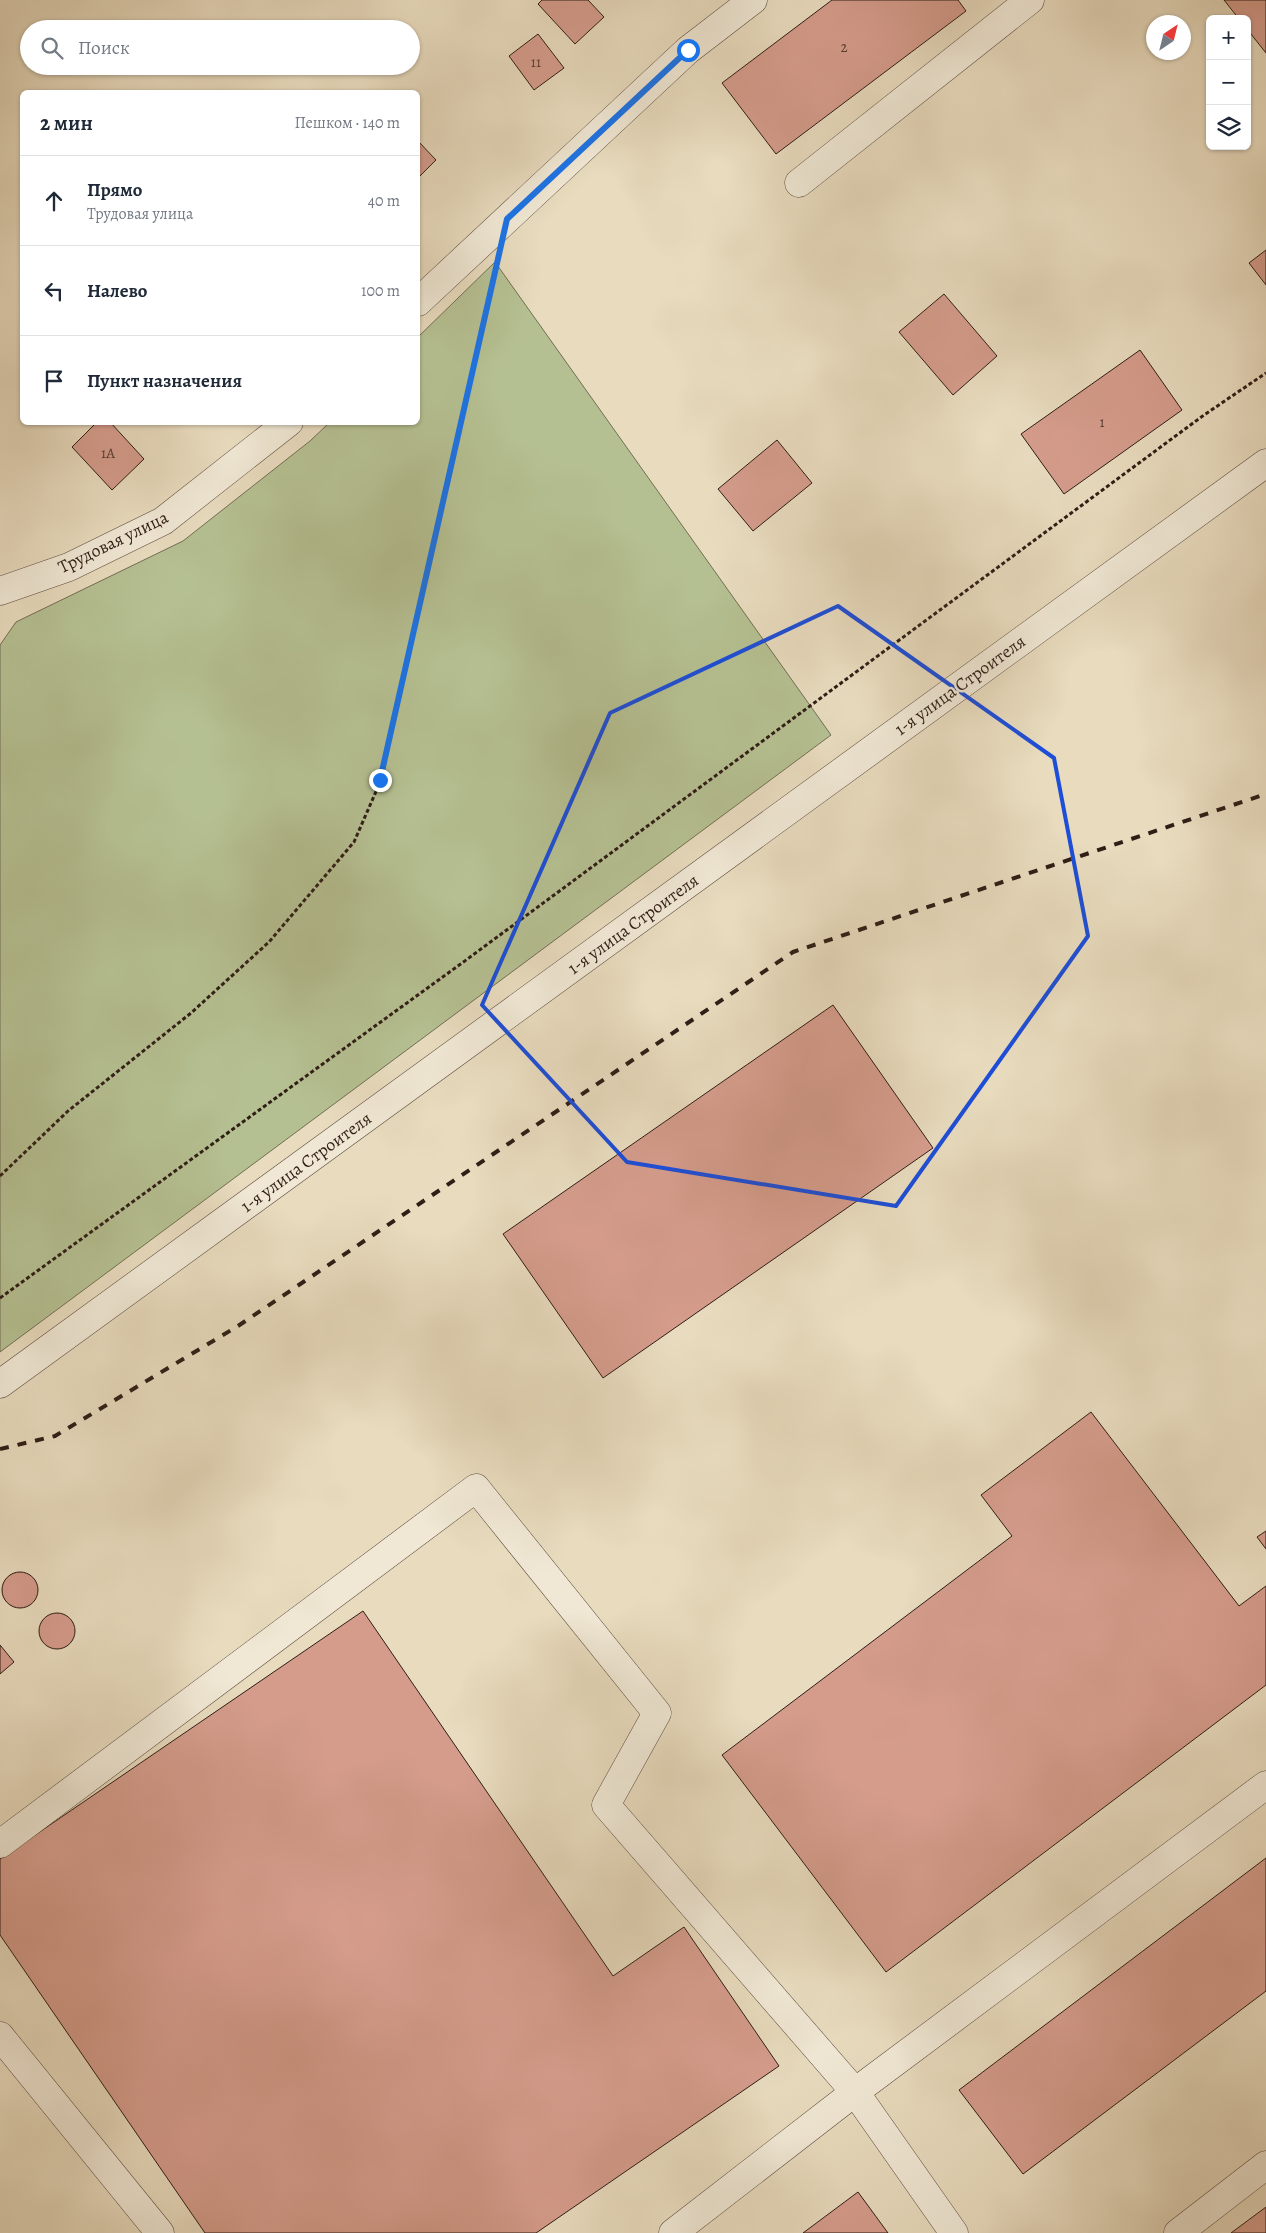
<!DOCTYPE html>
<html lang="ru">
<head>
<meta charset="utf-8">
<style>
  :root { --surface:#fff; --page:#f2f2f3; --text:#1f2937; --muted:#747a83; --line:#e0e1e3 }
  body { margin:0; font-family:Alegreya,serif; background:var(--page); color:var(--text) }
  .controls { position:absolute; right:15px; top:15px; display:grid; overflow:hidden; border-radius:8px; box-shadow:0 1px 4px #0004 }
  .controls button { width:45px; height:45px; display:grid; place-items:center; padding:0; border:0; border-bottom:1px solid var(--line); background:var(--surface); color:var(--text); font:25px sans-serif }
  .compass { position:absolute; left:1146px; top:15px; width:45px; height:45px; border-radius:50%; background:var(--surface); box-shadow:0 1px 4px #0004; rotate:35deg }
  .stop { position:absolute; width:15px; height:15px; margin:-11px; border:4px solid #1a73e8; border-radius:50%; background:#fff }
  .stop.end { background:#1a73e8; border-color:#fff; box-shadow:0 1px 5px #0008 }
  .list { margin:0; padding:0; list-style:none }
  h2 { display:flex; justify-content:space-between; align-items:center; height:65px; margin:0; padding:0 20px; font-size:21px }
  h2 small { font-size:16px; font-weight:400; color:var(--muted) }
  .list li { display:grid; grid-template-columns:32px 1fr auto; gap:15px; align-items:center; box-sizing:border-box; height:90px; padding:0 20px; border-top:1px solid var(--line) }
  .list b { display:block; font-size:19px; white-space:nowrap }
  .list p { margin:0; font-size:16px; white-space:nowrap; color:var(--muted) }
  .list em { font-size:16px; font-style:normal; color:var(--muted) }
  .icon { flex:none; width:28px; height:28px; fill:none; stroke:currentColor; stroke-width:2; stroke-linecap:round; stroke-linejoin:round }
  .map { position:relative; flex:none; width:1266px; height:2233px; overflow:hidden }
  .search { position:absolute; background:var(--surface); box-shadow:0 1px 4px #0004; left:20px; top:20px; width:400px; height:55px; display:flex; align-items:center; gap:12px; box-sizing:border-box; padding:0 18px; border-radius:28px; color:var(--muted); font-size:19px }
  .panel { position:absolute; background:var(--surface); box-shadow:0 1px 4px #0004; left:20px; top:90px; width:400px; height:335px; border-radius:8px }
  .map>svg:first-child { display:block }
</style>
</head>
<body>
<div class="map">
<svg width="1266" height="2233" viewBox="0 0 1266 2233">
  <rect width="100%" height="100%" fill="#e8dbbe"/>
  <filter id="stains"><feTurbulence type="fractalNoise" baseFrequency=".004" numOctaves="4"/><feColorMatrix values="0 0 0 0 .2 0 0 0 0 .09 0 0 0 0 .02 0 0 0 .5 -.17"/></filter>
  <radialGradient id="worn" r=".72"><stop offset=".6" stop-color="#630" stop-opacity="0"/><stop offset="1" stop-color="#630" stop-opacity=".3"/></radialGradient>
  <polygon fill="#b5c092" stroke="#726e54" points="495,262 831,735 0,1352 0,645 16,622 183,541 310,441 329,423 418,422 418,337"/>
  <g fill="#d59c8c" stroke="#2f1d16">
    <polygon points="542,0 588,0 604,17 575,44 538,4"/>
    <polygon points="832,0 958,0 966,11 776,154 722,83"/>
    <polygon points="1224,0 1266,0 1266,53 1247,29 1247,19 1239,19"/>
    <polygon points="538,34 564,68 534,90 509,56"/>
    <polygon points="418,141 436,160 418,178"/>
    <polygon points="1266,250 1266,285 1249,263"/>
    <polygon points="944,294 997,356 953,395 899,332"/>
    <polygon points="1140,350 1182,410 1064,494 1021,434"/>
    <polygon points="97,422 110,422 144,459 112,490 72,447"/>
    <polygon points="777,440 812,483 753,531 718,489"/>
    <polygon points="833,1005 933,1148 603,1378 503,1234"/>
    <polygon points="1091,1412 1239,1606 1266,1586 1266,1685 886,1972 722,1755 1012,1536 981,1495"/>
    <polygon points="1266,1531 1266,1549 1257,1537"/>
    <circle cx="20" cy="1590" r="18"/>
    <polygon points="363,1611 613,1976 684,1927 779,2066 536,2233 205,2233 0,1935 0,1859"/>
    <circle cx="57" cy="1631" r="18"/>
    <polygon points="0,1645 14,1662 0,1674"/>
    <polygon points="1266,1858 1266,1991 1023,2174 959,2090"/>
    <polygon points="858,2192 888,2233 803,2233"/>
    <polygon points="1266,2207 1266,2233 1231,2233"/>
  </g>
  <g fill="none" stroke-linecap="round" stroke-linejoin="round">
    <g stroke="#5d4c40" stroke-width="29">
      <g id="minor">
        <polyline points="799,183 1030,0"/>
        <polyline points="418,302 688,50 753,0"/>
        <polyline points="0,591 69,567 163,521 289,422"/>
        <polyline points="0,1384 1266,463"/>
        <polyline points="0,1844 476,1488 657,1713 606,1805 855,2092 954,2233"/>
        <polyline points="0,2036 160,2233"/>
        <polyline points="673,2233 855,2092 1266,1785"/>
        <polyline points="1178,2233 1266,2165"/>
      </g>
    </g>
    <g stroke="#2f1d16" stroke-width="3" stroke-dasharray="4 2.5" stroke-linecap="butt">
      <polyline points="0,1176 68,1111 191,1013 269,942 354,842 381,780 494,277"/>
      <polyline points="0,1298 462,963 1204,415 1266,373"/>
    </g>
    <use href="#minor" stroke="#f0e8d5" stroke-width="28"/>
    <polyline stroke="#2f1d16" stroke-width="4" stroke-dasharray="9 9" stroke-linecap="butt" points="0,1449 55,1436 238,1326 793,952 1266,794"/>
  </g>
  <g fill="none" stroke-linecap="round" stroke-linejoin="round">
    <polyline stroke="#1a73e8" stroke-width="6" points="380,780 507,219 688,50"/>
  </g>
  <path fill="none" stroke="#1d4ed8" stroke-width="4" stroke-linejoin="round" d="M838 606 1054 758 1088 936 896 1206 627 1162 482 1005 610 713Z"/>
  <g text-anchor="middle" stroke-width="5" stroke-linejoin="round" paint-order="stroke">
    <g font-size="15" fill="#583d34">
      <text x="844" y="52">2</text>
      <text x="536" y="67">11</text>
      <text x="1102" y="427">1</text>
      <text x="108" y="458">1А</text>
    </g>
    <g font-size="18" fill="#2f1d16" stroke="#f0e8d5">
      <text transform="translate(113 542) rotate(-26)" y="6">Трудовая улица</text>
      <text transform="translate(960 685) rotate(-36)" y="6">1-я улица Строителя</text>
      <text transform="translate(633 924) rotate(-36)" y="6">1-я улица Строителя</text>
      <text transform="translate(306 1162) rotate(-36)" y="6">1-я улица Строителя</text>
    </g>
  </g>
  <rect width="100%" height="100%" filter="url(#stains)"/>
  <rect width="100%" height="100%" fill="url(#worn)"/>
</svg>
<div class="controls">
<button>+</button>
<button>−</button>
<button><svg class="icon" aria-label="layers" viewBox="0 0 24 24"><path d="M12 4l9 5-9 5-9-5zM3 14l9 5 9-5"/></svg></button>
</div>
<svg class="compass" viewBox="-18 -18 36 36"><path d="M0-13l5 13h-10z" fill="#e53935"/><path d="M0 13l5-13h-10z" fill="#747a83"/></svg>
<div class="stop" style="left:688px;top:50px"></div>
<div class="stop end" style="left:380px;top:780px"></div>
<div class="search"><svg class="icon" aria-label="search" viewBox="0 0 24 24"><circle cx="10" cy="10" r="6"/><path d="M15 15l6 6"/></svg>Поиск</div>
<section class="panel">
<h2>2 мин<small>Пешком · 140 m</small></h2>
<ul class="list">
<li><svg class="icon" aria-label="ahead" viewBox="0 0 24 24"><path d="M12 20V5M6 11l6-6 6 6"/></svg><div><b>Прямо</b><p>Трудовая улица</p></div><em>40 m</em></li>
<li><svg class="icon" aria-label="left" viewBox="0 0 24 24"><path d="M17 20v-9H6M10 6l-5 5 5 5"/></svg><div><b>Налево</b></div><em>100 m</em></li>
<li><svg class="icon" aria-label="arrive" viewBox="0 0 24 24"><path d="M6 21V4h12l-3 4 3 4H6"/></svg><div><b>Пункт назначения</b></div></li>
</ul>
</section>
</div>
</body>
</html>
